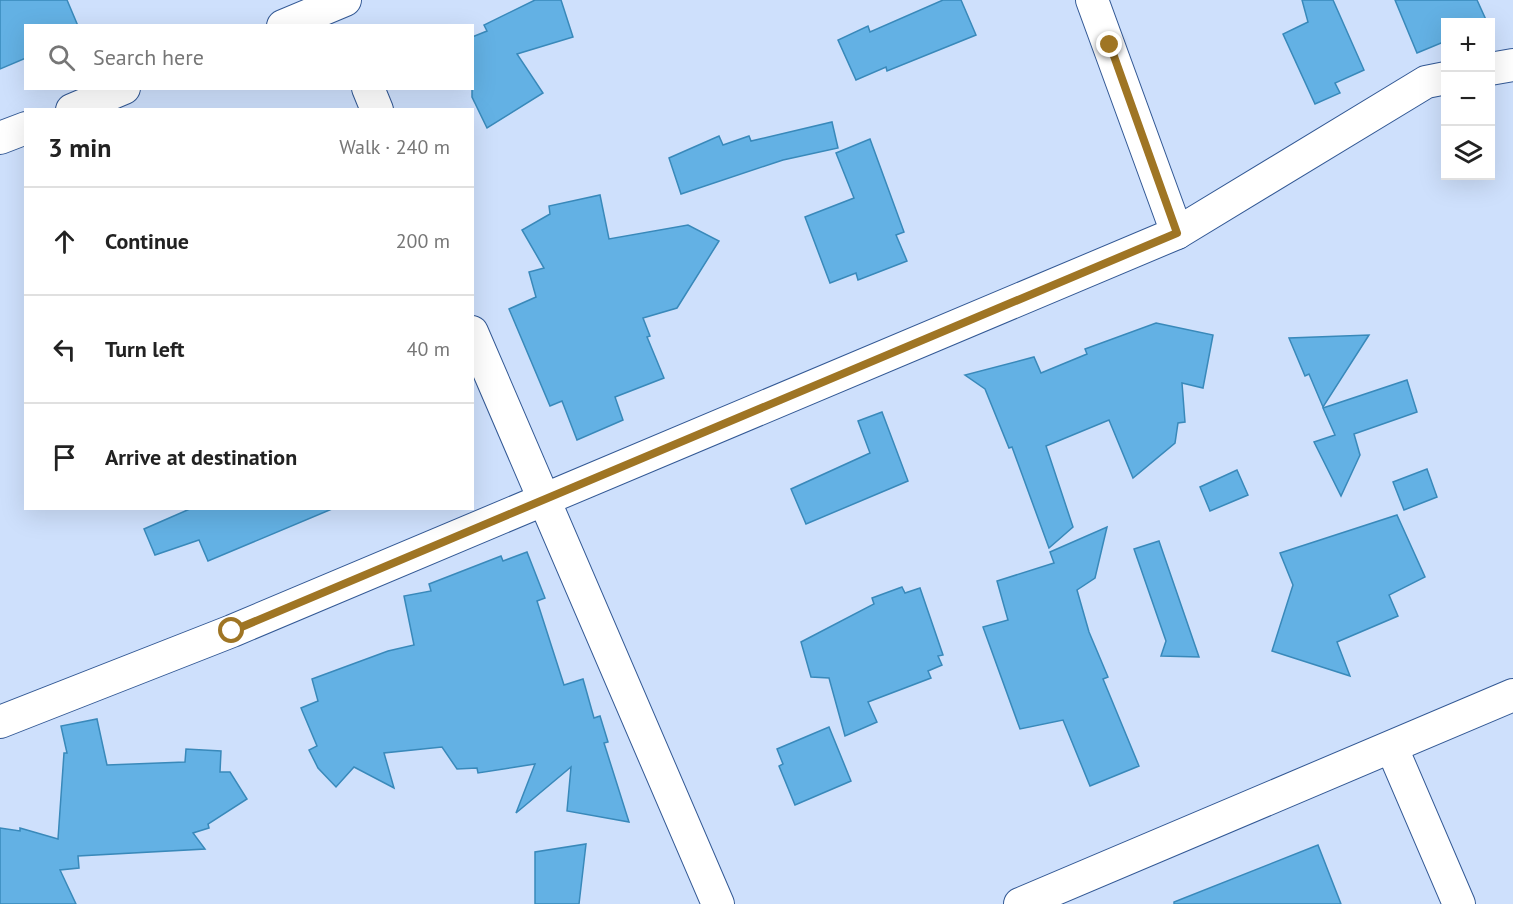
<!DOCTYPE html>
<html lang="en">
<head>
<meta charset="utf-8">
<style>
  :root { --surface:#fff; --page:#f6f6f6; --text:#222; --muted:#767676; --line:#e0e0e0 }
  body { margin:0; font-family:"PT Sans",sans-serif; background:var(--page); color:var(--text) }
  .controls { position:absolute; right:18px; top:18px; display:grid; overflow:hidden; border-radius:0px; box-shadow:0 6px 24px #0002 }
  .controls button { width:54px; height:54px; display:grid; place-items:center; padding:0; border:0; border-bottom:2px solid var(--line); background:var(--surface); color:var(--text); font:30px sans-serif }
  .stop { position:absolute; width:18px; height:18px; margin:-14px; border:4px solid #9f7524; border-radius:50%; background:#fff }
  .stop.end { background:#9f7524; border-color:#fff; box-shadow:0 2px 6px #0008 }
  .list { margin:0; padding:0; list-style:none }
  h2 { display:flex; justify-content:space-between; align-items:center; height:78px; margin:0; padding:0 24px; font-size:26px }
  h2 small { font-size:20px; font-weight:400; color:var(--muted) }
  .list li { display:grid; grid-template-columns:39px 1fr auto; gap:18px; align-items:center; box-sizing:border-box; height:108px; padding:0 24px; border-top:2px solid var(--line) }
  .list b { display:block; font-size:22px; white-space:nowrap }
  .list em { font-size:20px; font-style:normal; color:var(--muted) }
  .icon { flex:none; width:33px; height:33px; fill:none; stroke:currentColor; stroke-width:2; stroke-linecap:round; stroke-linejoin:round }
  .map { position:relative; flex:none; width:1513px; height:904px; overflow:hidden }
  .search { position:absolute; background:var(--surface); box-shadow:0 6px 24px #0002; left:24px; top:24px; width:450px; height:66px; display:flex; align-items:center; gap:15px; box-sizing:border-box; padding:0 21px; border-radius:0px; color:var(--muted); font-size:22px }
  .panel { position:absolute; background:var(--surface); box-shadow:0 6px 24px #0002; left:24px; top:108px; width:450px; height:402px; border-radius:0px }
  .map>svg:first-child { display:block }
</style>
</head>
<body>
<div class="map">
<svg width="1513" height="904" viewBox="0 0 1513 904">
  <rect width="100%" height="100%" fill="#cee0fc"/>
  <g fill="#63b1e4" stroke="#3989ba" stroke-width="1.5">
    <polygon points="0,0 67,0 78,26 26,26 26,58 0,69"/>
    <polygon points="535,0 561,0 573,37 517,54 543,93 487,128 472,97 472,37 487,31 484,25"/>
    <polygon points="943,0 961,0 976,35 887,71 886,67 856,80 838,40 868,26 870,32"/>
    <polygon points="1302,0 1333,0 1364,70 1335,83 1340,93 1315,104 1283,34 1308,22"/>
    <polygon points="1395,0 1477,0 1487,22 1446,22 1446,41 1417,53"/>
    <polygon points="832,122 838,148 783,160 681,194 669,158 719,136 723,145 749,136 751,141"/>
    <polygon points="870,139 904,232 896,235 907,261 858,280 856,273 830,283 805,217 854,198 836,153"/>
    <polygon points="600,195 609,239 688,225 719,241 677,308 643,318 650,336 647,337 664,378 615,397 623,420 577,440 562,401 550,406 509,309 536,297 529,272 544,268 522,230 550,214 549,206"/>
    <polygon points="1156,323 1213,335 1203,388 1182,383 1185,422 1178,423 1175,443 1133,478 1109,420 1046,446 1073,527 1049,548 1012,447 1009,448 985,389 965,375 1034,357 1041,373 1087,354 1085,349"/>
    <polygon points="1369,335 1323,407 1309,374 1305,376 1289,338"/>
    <polygon points="1407,380 1417,412 1354,434 1360,455 1341,496 1314,442 1335,435 1323,408"/>
    <polygon points="882,412 908,481 806,524 791,489 870,453 858,421"/>
    <polygon points="1427,469 1437,497 1404,510 1393,482"/>
    <polygon points="1237,470 1248,495 1210,511 1200,487"/>
    <polygon points="192,508 332,508 332,509 208,561 199,540 155,555 144,529"/>
    <polygon points="1397,515 1425,577 1389,595 1398,616 1337,642 1350,676 1272,651 1293,585 1280,553"/>
    <polygon points="1107,527 1095,578 1077,590 1089,632 1108,677 1103,679 1139,766 1090,786 1063,720 1020,729 983,627 1008,620 997,581 1054,563 1050,552"/>
    <polygon points="1159,541 1199,657 1161,656 1166,641 1134,549"/>
    <polygon points="527,552 545,598 537,601 564,685 583,679 594,718 600,716 608,742 604,743 629,822 567,811 571,767 516,813 535,764 478,773 477,768 457,769 442,747 384,753 394,788 354,767 336,787 318,768 309,750 317,746 301,708 318,701 312,679 388,651 414,645 404,596 431,591 429,584 501,556 503,561"/>
    <polygon points="902,587 905,593 920,588 943,655 938,656 942,665 928,671 931,678 868,702 877,722 845,736 829,678 811,677 801,642 874,604 872,598"/>
    <polygon points="97,719 107,765 185,762 186,749 221,751 220,772 230,772 247,799 208,824 209,828 193,833 205,849 78,856 79,868 60,870 76,904 0,904 0,828 20,831 20,828 58,839 64,753 67,753 61,726"/>
    <polygon points="829,727 851,781 795,805 779,766 783,764 777,749"/>
    <polygon points="586,844 579,904 535,904 535,852"/>
    <polygon points="1318,845 1341,904 1174,904 1174,902"/>
  </g>
  <g fill="none" stroke-linecap="round" stroke-linejoin="round">
    <g stroke="#335995" stroke-width="34">
      <g id="minor">
        <polyline points="1092,0 1177,233"/>
        <polyline points="283,26 345,0"/>
        <polyline points="1490,69 1513,65"/>
        <polyline points="368,88 377,110"/>
        <polyline points="72,110 124,88"/>
        <polyline points="0,138 26,128"/>
        <polyline points="472,332 718,904"/>
        <polyline points="0,722 232,631 1177,233 1426,82 1446,78"/>
        <polyline points="1392,748 1459,904"/>
        <polyline points="1020,904 1513,695"/>
      </g>
    </g>
    <use href="#minor" stroke="#fff" stroke-width="32"/>
  </g>
  <g fill="none" stroke-linecap="round" stroke-linejoin="round">
    <polyline stroke="#9f7524" stroke-width="8" points="232,631 1177,233 1110,45"/>
  </g>
</svg>
<div class="controls">
<button>+</button>
<button>−</button>
<button><svg class="icon" aria-label="layers" viewBox="0 0 24 24"><path d="M12 4l9 5-9 5-9-5zM3 14l9 5 9-5"/></svg></button>
</div>
<div class="stop" style="left:232px;top:631px"></div>
<div class="stop end" style="left:1110px;top:45px"></div>
<div class="search"><svg class="icon" aria-label="search" viewBox="0 0 24 24"><circle cx="10" cy="10" r="6"/><path d="M15 15l6 6"/></svg>Search here</div>
<section class="panel">
<h2>3 min<small>Walk · 240 m</small></h2>
<ul class="list">
<li><svg class="icon" aria-label="ahead" viewBox="0 0 24 24"><path d="M12 20V5M6 11l6-6 6 6"/></svg><div><b>Continue</b></div><em>200 m</em></li>
<li><svg class="icon" aria-label="left" viewBox="0 0 24 24"><path d="M17 20v-9H6M10 6l-5 5 5 5"/></svg><div><b>Turn left</b></div><em>40 m</em></li>
<li><svg class="icon" aria-label="arrive" viewBox="0 0 24 24"><path d="M6 21V4h12l-3 4 3 4H6"/></svg><div><b>Arrive at destination</b></div></li>
</ul>
</section>
</div>
</body>
</html>
